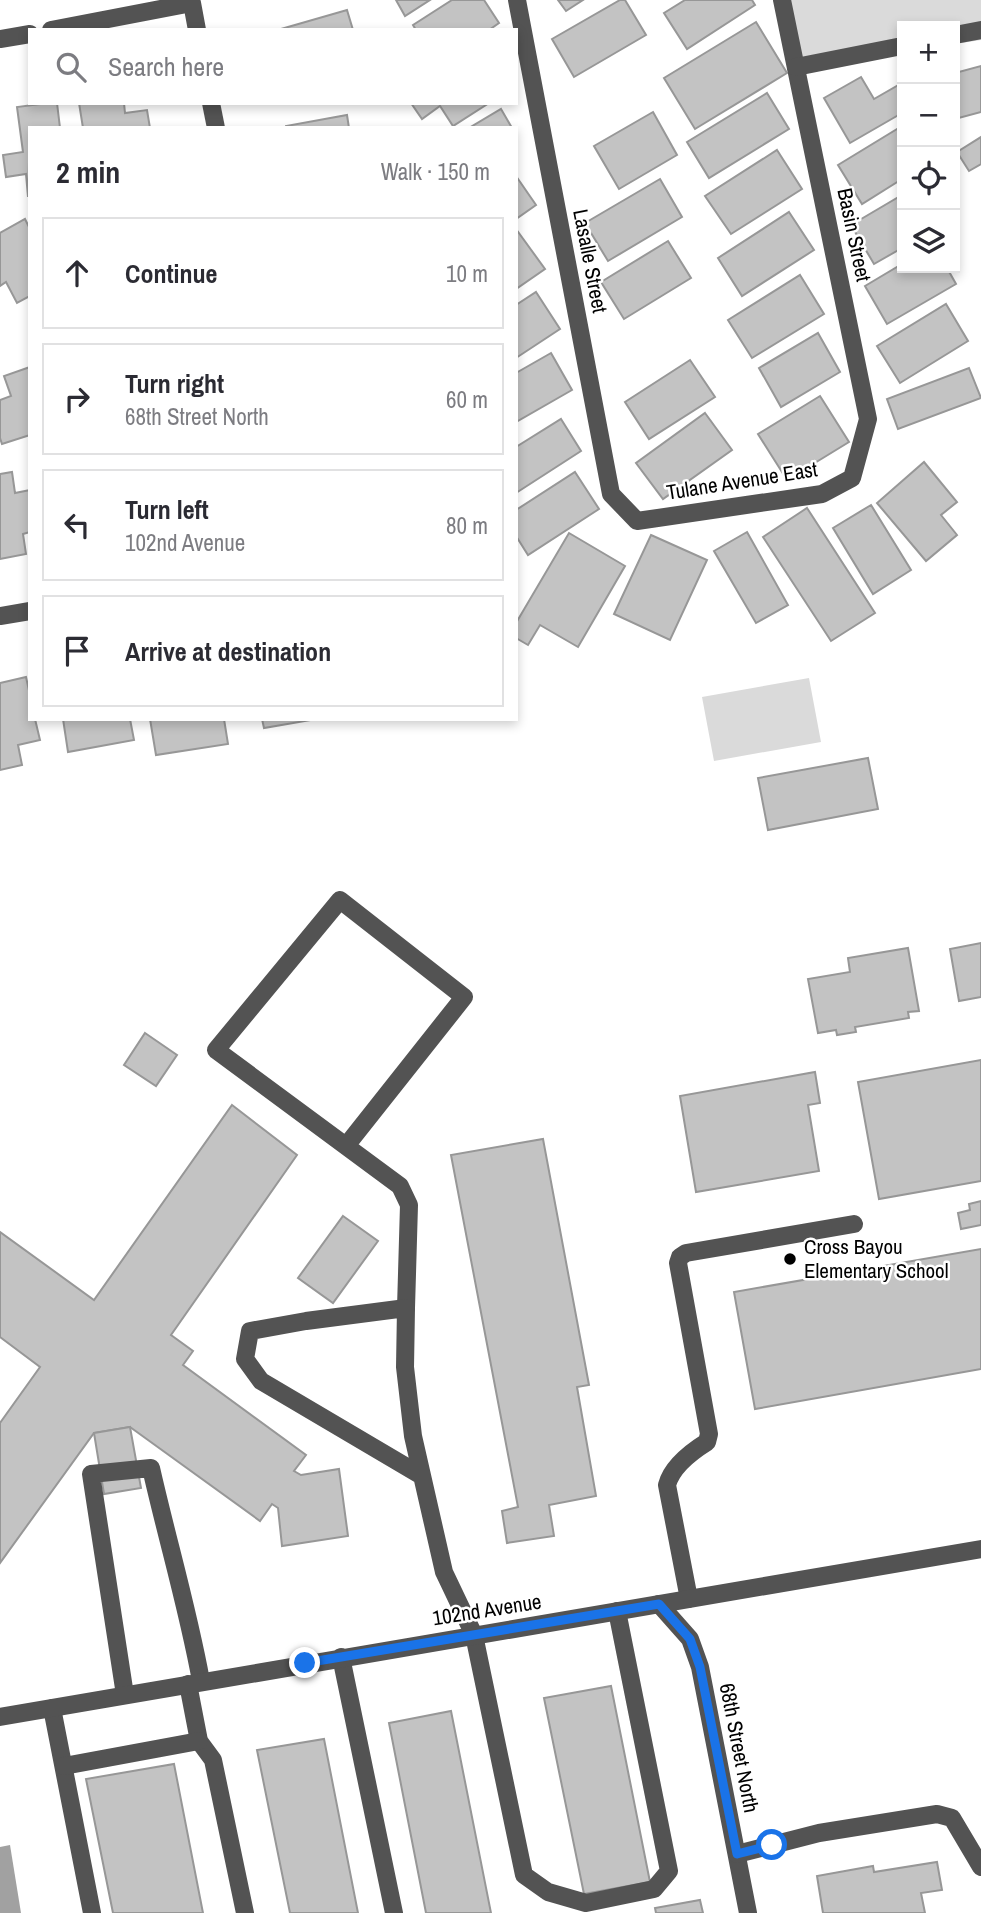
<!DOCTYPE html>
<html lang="en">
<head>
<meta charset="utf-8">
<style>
  :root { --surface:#fff; --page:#f7f7f7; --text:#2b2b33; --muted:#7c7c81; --line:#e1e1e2 }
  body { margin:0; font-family:"Archivo Narrow",sans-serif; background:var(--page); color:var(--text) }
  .controls { position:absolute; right:21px; top:21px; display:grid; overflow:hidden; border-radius:0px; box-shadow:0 4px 10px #0003 }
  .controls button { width:63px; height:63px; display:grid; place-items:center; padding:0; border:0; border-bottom:2px solid var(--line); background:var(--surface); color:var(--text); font:35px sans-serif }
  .stop { position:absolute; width:21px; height:21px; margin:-16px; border:5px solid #1a73e8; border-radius:50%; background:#fff }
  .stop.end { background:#1a73e8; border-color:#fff; box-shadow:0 2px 7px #0008 }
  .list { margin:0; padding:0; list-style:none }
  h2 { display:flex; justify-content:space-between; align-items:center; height:91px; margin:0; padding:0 28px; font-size:30px }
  h2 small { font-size:23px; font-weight:400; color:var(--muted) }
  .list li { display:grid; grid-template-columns:46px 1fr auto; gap:21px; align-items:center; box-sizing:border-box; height:112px; margin:0 14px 14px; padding:0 14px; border:2px solid var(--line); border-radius:0px }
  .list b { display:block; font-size:26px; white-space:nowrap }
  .list p { margin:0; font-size:23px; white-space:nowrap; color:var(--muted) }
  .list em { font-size:23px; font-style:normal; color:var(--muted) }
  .icon { flex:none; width:38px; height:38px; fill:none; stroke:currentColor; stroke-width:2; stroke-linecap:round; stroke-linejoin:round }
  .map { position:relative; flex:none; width:981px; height:1913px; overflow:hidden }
  .search { position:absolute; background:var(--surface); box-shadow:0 4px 10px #0003; left:28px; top:28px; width:490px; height:77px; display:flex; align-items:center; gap:18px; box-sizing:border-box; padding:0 24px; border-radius:0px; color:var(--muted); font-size:26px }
  .panel { position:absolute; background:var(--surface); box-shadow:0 4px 10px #0003; left:28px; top:126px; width:490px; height:595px; border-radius:0px }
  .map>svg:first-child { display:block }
</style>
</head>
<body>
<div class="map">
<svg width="981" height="1913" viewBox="0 0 981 1913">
  <rect width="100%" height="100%" fill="#fff"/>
  <g fill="#dadada">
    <polygon points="775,0 981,0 981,40 955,44 955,26 902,26 902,54 792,75"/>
    <polygon points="809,678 821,742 714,761 702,697"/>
  </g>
  <polygon fill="#a1a1a1" points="10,1845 21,1913 0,1913 0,1847"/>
  <g fill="#c3c3c3" stroke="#979797" stroke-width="2">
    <polygon points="396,0 430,0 405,16"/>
    <polygon points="452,0 484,0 499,23 489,30 416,30 413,25"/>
    <polygon points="558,0 583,0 566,11"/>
    <polygon points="620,0 625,0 646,35 574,77 552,39"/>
    <polygon points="685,0 752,0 755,5 687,49 664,13"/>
    <polygon points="347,10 353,30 281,29"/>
    <polygon points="756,22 787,73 695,129 664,78"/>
    <polygon points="981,66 981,112 955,119 955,73"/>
    <polygon points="861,77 874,99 902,83 902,113 850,143 824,98"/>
    <polygon points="767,93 789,129 709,178 687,142"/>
    <polygon points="48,103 57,103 60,128 30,128 28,197 26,174 6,177 3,155 23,152 17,107"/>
    <polygon points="79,103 124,103 125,113 147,110 150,128 83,128"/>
    <polygon points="411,103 489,103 453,126 440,106 422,119"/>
    <polygon points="501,109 512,128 469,128"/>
    <polygon points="653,112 677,155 619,189 594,146"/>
    <polygon points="347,115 349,128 286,128 286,126"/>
    <polygon points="902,126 902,179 862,204 838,165"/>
    <polygon points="981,137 981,164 969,171 957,152"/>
    <polygon points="777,150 802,189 731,234 705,196"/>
    <polygon points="516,176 536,205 516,219"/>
    <polygon points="660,179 682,217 608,261 585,223"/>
    <polygon points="902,195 902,248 874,264 851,225"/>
    <polygon points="789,212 814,250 742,296 718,258"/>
    <polygon points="25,219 30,229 30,296 17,303 6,282 0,286 0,233"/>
    <polygon points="516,229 545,269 516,289"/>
    <polygon points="668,241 691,278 624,319 601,282"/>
    <polygon points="902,264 902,268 947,268 956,284 887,324 865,286"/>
    <polygon points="800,275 824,314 752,358 728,320"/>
    <polygon points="536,292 560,329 516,358 516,305"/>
    <polygon points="946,304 968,341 900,383 877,346"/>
    <polygon points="818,333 840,372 781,407 759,368"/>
    <polygon points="551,353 572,390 516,422 516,373"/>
    <polygon points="690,360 715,397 649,439 625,402"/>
    <polygon points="30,367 30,435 2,444 0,438 0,400 11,396 4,376"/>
    <polygon points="969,368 981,398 898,429 887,399"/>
    <polygon points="820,396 849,442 787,480 758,434"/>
    <polygon points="705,413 732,450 663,499 636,463"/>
    <polygon points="561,419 581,451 516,493 516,447"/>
    <polygon points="924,462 957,502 941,515 957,535 926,561 877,503"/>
    <polygon points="12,472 15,493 30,490 30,532 23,534 26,554 0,559 0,474"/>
    <polygon points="575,472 599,509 528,555 516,536 516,510"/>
    <polygon points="871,505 911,570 873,594 833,528"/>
    <polygon points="807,508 875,613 831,641 763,537"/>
    <polygon points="747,532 788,605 756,623 714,551"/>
    <polygon points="569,533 625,566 578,647 540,625 528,645 516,638 516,623"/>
    <polygon points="651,535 707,560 670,640 614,614"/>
    <polygon points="26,677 30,695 30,719 35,719 40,740 18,745 22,765 0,770 0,683"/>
    <polygon points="63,719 130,719 134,740 68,752"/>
    <polygon points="150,719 224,719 228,744 156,755"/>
    <polygon points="262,719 311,719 311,720 264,728"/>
    <polygon points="868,758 878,809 768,830 758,778"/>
    <polygon points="981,943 981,997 959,1001 950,949"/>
    <polygon points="908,948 919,1011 908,1012 909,1018 855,1027 856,1032 837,1035 836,1030 818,1033 808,979 850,972 848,958"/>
    <polygon points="145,1033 177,1055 156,1086 124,1065"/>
    <polygon points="981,1060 981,1181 879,1199 858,1082"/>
    <polygon points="815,1072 820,1103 808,1105 819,1171 696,1192 680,1096"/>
    <polygon points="232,1105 297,1155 171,1335 193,1351 183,1365 306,1455 294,1471 301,1475 339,1469 348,1536 282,1546 278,1508 272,1504 260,1521 130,1427 94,1433 0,1563 0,1423 40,1367 0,1337 0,1232 94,1300"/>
    <polygon points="543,1139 589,1385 577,1387 596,1496 549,1505 554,1536 507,1543 502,1511 518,1507 451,1155"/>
    <polygon points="981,1201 981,1225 961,1229 958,1213 970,1210 969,1204"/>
    <polygon points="343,1216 378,1241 333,1303 298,1278"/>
    <polygon points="981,1249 981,1369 755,1409 734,1292"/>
    <polygon points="130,1427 141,1488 104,1494 94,1433"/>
    <polygon points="611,1686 650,1882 584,1894 544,1698"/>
    <polygon points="451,1711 491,1913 426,1913 389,1723"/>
    <polygon points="324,1739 358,1913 290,1913 257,1750"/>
    <polygon points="174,1764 203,1913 113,1913 86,1779"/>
    <polygon points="937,1862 942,1890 921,1893 925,1913 823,1913 817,1876 873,1866 874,1872"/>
    <polygon points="700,1900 703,1913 656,1913 655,1908"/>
  </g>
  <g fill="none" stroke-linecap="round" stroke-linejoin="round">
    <g stroke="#535353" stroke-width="18">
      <polyline points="517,0 611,494 637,521 822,494 852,478 868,419 782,0"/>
      <polyline points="51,30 192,3 197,30"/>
      <polyline points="955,35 981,30"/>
      <polyline points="0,39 30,34"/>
      <polyline points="796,67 902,46"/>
      <polyline points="211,103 216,128"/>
      <polyline points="0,616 30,611"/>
      <polyline points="346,1146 464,997 340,900 216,1050 400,1186 409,1205 406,1308"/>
      <polyline points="422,1476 261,1381 245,1359 250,1331 306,1321 406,1308 405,1367 413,1436 444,1572 474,1635 524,1875 548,1892 586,1903 654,1889 669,1871 617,1611"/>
      <path d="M689 1599 667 1485C672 1466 691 1452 707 1442L709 1434 678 1263 680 1257 686 1253 854 1224"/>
      <polyline points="659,1604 690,1639 700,1667 748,1913"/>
      <polyline points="341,1657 394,1913"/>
      <polyline points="188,1684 199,1741 213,1760 245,1913"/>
      <path d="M125 1695 91 1474 151 1468C167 1539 188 1609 201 1681"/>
      <polyline points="52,1708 92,1913"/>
      <polyline points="0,1717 981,1549"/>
      <polyline points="64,1766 199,1741"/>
      <polyline points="737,1854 819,1833 937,1814 952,1818 981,1867"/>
    </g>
  </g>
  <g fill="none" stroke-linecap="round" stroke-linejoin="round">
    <polyline stroke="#1a73e8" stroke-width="9" points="305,1663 659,1604 690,1639 700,1667 737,1854 772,1845"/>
  </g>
  <circle fill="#000" stroke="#fff" stroke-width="2.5" cx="790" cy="1259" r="7"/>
  <g text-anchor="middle" stroke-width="5" stroke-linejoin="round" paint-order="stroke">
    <g font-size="21" fill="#000" stroke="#fff">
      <text transform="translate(854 235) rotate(78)" y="7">Basin Street</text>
      <text transform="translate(590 261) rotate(79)" y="7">Lasalle Street</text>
      <text transform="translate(742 481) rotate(-9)" y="7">Tulane Avenue East</text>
      <text transform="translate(487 1610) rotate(-9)" y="7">102nd Avenue</text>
      <text transform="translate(739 1748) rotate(79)" y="7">68th Street North</text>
    </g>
    <g font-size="21" fill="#000" stroke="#fff" text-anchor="start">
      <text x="804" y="1254">Cross Bayou<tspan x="804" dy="24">Elementary School</tspan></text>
    </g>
  </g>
</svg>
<div class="controls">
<button>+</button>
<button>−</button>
<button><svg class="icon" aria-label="locate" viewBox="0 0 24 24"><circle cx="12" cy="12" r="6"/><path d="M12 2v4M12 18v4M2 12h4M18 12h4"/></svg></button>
<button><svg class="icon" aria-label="layers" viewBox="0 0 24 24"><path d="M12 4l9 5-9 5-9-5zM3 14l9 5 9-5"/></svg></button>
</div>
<div class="stop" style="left:772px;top:1845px"></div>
<div class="stop end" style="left:305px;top:1663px"></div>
<div class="search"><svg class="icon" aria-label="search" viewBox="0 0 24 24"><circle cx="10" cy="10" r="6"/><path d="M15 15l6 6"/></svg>Search here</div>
<section class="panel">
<h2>2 min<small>Walk · 150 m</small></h2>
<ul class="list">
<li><svg class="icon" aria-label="ahead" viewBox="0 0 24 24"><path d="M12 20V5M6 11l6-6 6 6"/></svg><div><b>Continue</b></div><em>10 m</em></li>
<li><svg class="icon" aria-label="right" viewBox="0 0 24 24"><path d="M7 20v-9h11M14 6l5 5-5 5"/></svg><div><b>Turn right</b><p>68th Street North</p></div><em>60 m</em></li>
<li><svg class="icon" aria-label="left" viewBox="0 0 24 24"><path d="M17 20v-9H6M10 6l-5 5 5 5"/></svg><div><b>Turn left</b><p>102nd Avenue</p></div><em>80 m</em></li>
<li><svg class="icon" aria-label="arrive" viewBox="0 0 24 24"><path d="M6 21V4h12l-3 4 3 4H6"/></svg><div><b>Arrive at destination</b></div></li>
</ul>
</section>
</div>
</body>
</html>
